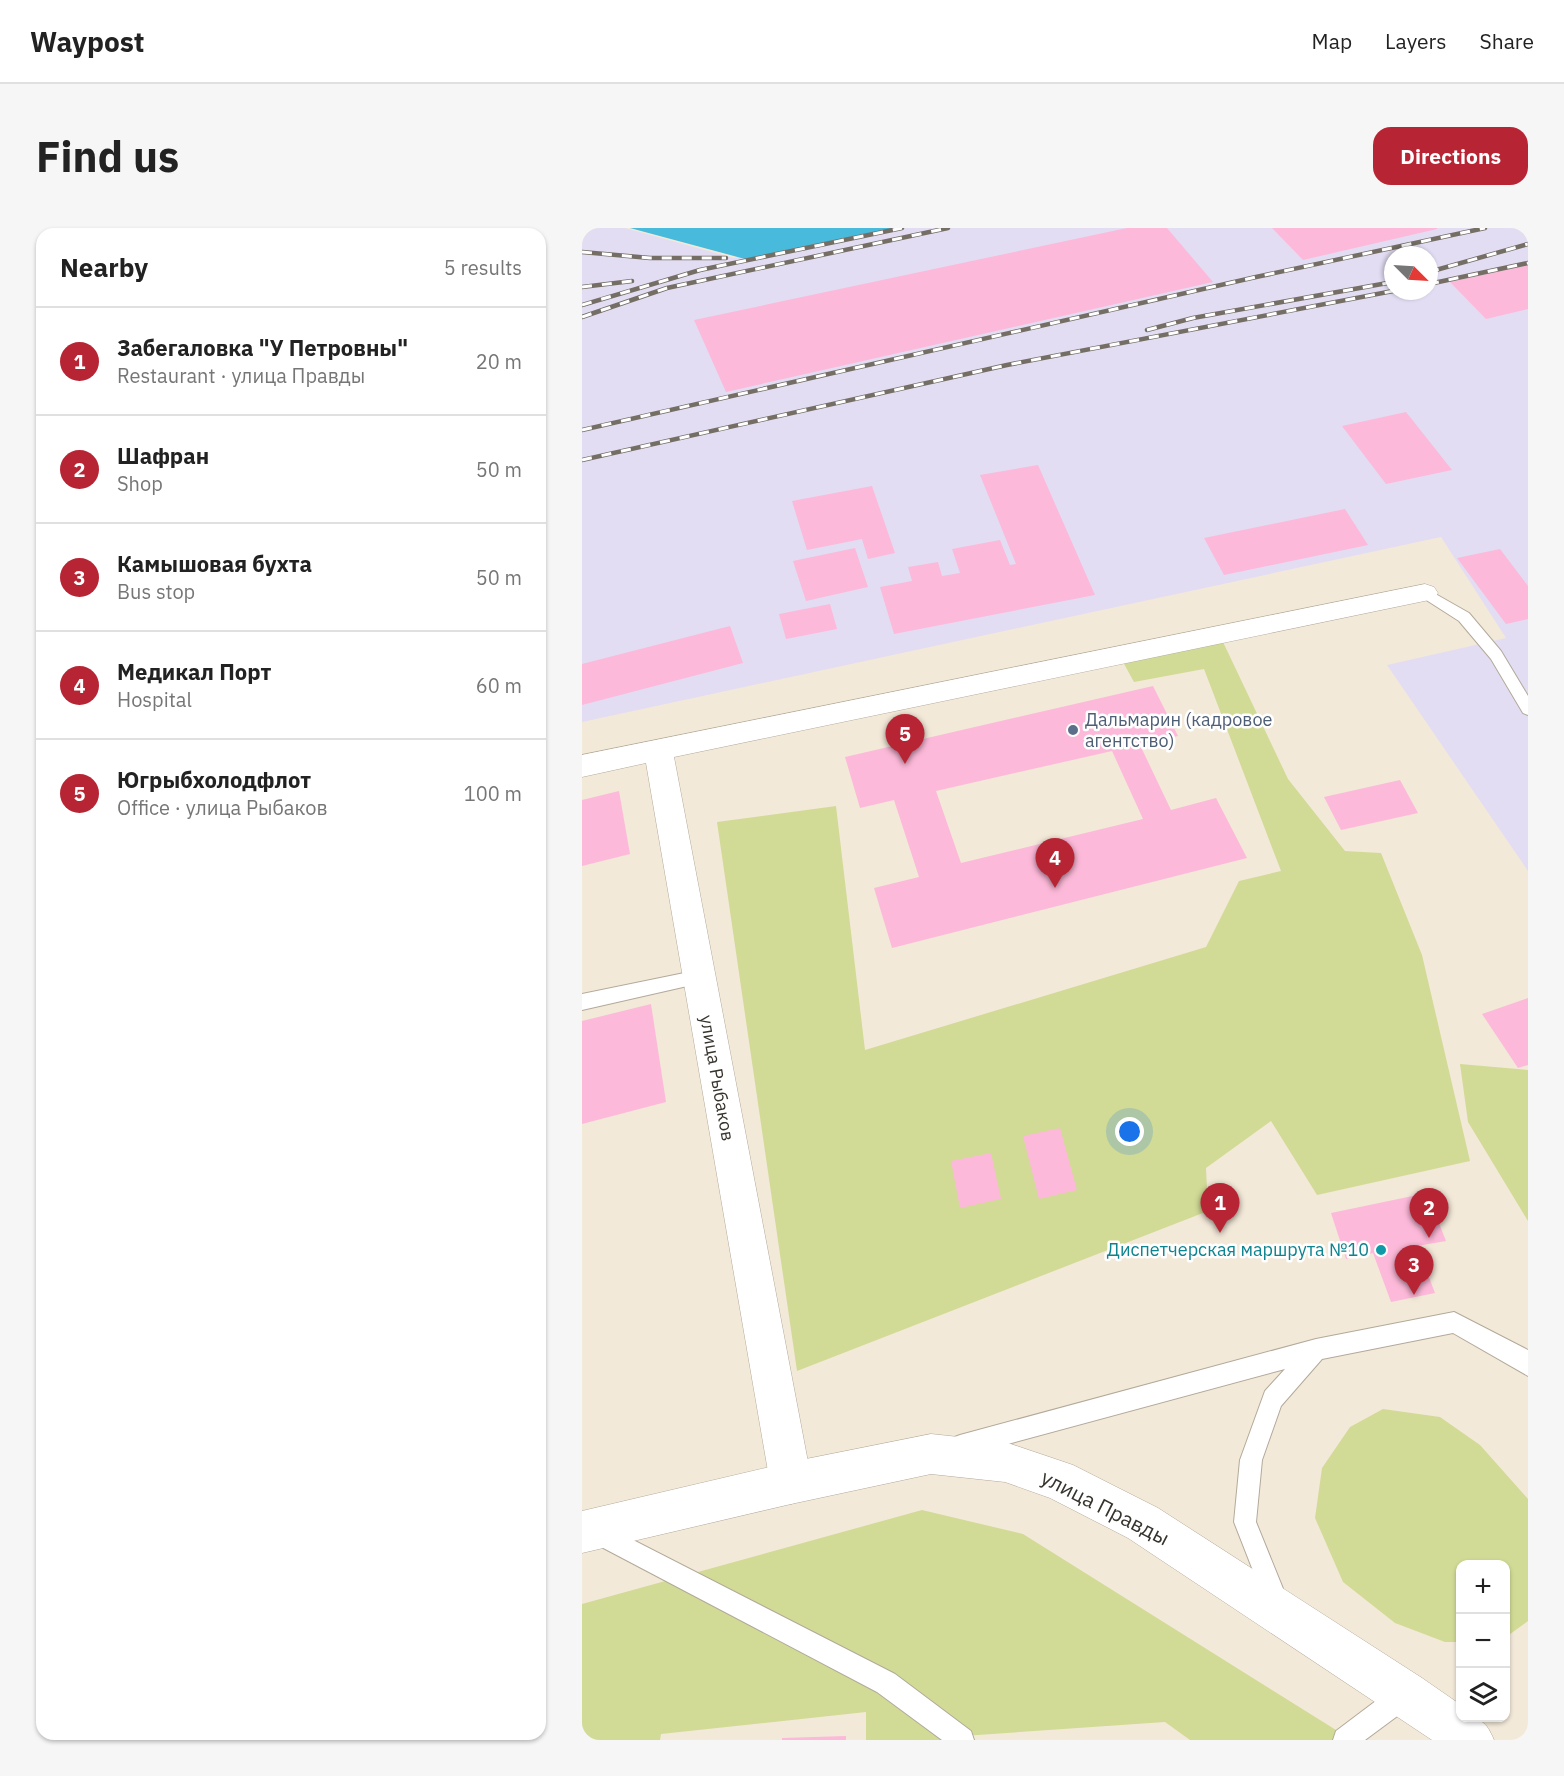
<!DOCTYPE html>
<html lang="en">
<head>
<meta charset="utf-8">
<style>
  :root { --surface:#fff; --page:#f6f6f6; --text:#222; --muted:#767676; --line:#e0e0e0; --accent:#b72534 }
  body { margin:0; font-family:"IBM Plex Sans",sans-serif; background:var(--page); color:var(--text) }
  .controls { position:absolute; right:18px; bottom:18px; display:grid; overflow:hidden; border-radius:12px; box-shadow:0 2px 4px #0004 }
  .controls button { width:54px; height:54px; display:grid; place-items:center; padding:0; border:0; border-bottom:2px solid var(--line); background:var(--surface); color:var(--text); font:30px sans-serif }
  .compass { position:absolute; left:802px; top:18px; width:54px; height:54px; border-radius:50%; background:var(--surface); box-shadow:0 2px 4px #0004; rotate:114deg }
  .you { position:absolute; left:548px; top:904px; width:21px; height:21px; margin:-15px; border:4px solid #fff; border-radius:50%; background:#1a73e8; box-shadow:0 0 0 9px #1a73e833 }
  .badge { display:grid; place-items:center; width:39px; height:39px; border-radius:50%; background:var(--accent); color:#fff; font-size:20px; font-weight:700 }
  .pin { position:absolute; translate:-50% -50px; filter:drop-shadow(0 2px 3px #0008) }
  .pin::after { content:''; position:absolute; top:32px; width:21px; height:18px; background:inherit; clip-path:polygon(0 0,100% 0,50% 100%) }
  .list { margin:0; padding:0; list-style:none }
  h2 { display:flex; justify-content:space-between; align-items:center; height:78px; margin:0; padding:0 24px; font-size:26px }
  h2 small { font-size:20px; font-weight:400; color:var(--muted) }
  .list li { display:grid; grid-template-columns:39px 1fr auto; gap:18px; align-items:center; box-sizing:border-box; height:108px; padding:0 24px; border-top:2px solid var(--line) }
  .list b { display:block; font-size:22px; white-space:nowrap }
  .list p { margin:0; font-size:20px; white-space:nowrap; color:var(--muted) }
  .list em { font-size:20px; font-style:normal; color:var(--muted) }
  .icon { flex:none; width:33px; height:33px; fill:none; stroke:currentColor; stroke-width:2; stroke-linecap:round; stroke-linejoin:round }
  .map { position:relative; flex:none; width:946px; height:1512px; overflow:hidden; border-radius:18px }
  header { display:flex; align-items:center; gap:36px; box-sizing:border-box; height:84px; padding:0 30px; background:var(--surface); border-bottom:2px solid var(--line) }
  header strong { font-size:28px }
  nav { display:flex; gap:33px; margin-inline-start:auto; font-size:21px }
  .intro { display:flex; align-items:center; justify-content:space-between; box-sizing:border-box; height:144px; padding:0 36px }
  h1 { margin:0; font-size:42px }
  .button { padding:15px 27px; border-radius:18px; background:var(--accent); color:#fff; font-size:21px; font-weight:700 }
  main { display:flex; gap:36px; padding:0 36px }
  aside { flex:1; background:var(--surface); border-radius:18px; box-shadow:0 2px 4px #0004 }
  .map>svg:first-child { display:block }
</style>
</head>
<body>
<header>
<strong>Waypost</strong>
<nav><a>Map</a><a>Layers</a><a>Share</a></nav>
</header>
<div class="intro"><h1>Find us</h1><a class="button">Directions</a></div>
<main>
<aside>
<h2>Nearby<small>5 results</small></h2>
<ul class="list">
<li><span class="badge">1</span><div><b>Забегаловка &quot;У Петровны&quot;</b><p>Restaurant · улица Правды</p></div><em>20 m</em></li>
<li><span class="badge">2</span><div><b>Шафран</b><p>Shop</p></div><em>50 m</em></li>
<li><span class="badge">3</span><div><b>Камышовая бухта</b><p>Bus stop</p></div><em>50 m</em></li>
<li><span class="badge">4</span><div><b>Медикал Порт</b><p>Hospital</p></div><em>60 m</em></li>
<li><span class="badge">5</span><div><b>Югрыбхолодфлот</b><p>Office · улица Рыбаков</p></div><em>100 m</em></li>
</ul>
</aside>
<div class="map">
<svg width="946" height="1512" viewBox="0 0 946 1512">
  <rect width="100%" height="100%" fill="#f3e9d9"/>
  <path fill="#e2ddf3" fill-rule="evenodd" d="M0 0H43L152 30 307 0H946V643L805 437 924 410 859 309 0 494ZM811 27H847V63H811Z"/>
  <g fill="#d1db96">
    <polygon points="641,414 706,551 763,623 799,625 840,727 888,933 735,967 689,893 624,940 626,983 215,1143 135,594 254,578 283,822 624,719 657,653 699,643 622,441 552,454 541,434"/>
    <polygon points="878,836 946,842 946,993 886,894"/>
    <polygon points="801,1181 858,1189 898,1217 946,1271 946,1393 924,1409 924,1336 879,1336 878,1414 863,1414 813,1395 761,1354 733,1290 740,1240 768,1199"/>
    <polygon points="340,1282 441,1306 770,1512 608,1512 583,1494 381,1508 381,1512 284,1512 284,1484 79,1506 78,1512 0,1512 0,1376"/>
  </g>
  <polygon fill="#48badb" points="48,0 319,0 163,31"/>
  <g fill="#fdb9d9" fill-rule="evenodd">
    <polygon points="545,0 585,0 631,54 144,164 112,92"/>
    <polygon points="690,0 855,0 855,1 721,32"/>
    <polygon points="946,37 946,81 904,91 868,54"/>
    <polygon points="824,184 870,242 804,256 760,198"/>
    <polygon points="456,237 513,367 312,406 298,359 330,353 326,339 356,334 360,348 378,345 370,321 418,312 428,337 434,336 398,247"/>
    <polygon points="290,258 313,325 286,331 280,311 225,322 210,273"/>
    <polygon points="763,281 786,317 642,347 622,310"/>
    <polygon points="273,320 286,359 224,373 211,333"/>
    <polygon points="918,321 946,358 946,391 924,396 875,330"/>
    <polygon points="248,376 255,401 204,411 197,386"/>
    <polygon points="148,398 161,435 0,477 0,436"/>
    <path d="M571 458 596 508 558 517 589 582 634 570 665 630 310 720 292 660 337 649 312 572 278 580 263 529ZM530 523 561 591 379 635 354 563Z"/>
    <polygon points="818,552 836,585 759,602 742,569"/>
    <polygon points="37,563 48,626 0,638 0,572"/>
    <polygon points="946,770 946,837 936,840 900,786"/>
    <polygon points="69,776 84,874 0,896 0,793"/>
    <polygon points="478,900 495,962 457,971 441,908"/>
    <polygon points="409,925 419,971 378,980 369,933"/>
    <polygon points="845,965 864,1013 835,1018 853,1065 809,1074 791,1025 764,1031 749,985"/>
    <polygon points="264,1508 264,1512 200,1512 200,1510"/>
  </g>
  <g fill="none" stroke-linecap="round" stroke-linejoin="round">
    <g stroke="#b3a99a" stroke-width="2">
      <g id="lane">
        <polygon points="843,360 887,385 919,423 946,468 946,487 941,485 909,431 877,393 838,368 836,365"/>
        <polygon points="117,742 123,744 126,749 123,754 0,782 0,766"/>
        <polygon points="872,1084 946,1122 946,1148 871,1105 740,1131 699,1178 680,1232 674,1294 706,1373 702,1381 694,1385 686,1381 652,1294 658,1232 683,1163 703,1141 378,1229 370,1226 367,1218 370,1210 378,1207 734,1111"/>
        <polygon points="16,1294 313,1446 389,1503 392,1512 360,1512 295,1464 8,1313 5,1305 8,1297"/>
        <polygon points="824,1454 833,1457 836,1466 833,1475 783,1512 751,1512 754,1503 815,1457"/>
      </g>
    </g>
    <g stroke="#b3a99a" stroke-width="1">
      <polygon id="street" points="843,356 852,359 856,365 852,371 92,529 230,1255 224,1270 209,1276 194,1270 188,1255 64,535 0,549 0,527"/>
    </g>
    <g stroke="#b3a99a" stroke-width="1">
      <path id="primary" d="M349 1206 423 1214 491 1237 576 1280 840 1450 879 1477V1490C899 1490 904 1493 912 1512H850L546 1310 468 1270 423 1254 349 1246 209 1276 0 1325V1283L209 1234Z"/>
    </g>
    <use href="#lane" fill="#fff" fill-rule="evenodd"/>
    <use href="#street" fill="#fff" fill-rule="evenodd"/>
    <use href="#primary" fill="#fff" fill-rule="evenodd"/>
    <g stroke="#746e65" stroke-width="4.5">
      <g id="rail">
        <polyline points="0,24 68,30 144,30"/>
        <polyline points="847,44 946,16"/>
        <polyline points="847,56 946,35"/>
        <polyline points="0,59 50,53"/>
        <polyline points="0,77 118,42 320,0"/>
        <polyline points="0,89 85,60 366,0"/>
        <polyline points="565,102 611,90 811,54"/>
        <polyline points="0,202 674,49 903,0"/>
        <polyline points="0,232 425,137 811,63"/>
      </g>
    </g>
    <use href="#rail" stroke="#fff" stroke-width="3" stroke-dasharray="10" stroke-linecap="butt"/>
  </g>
  <circle fill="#5c6f8a" stroke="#fff" stroke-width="2" cx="491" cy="502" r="6"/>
  <circle fill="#0f9aa8" stroke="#fff" stroke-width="2" cx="799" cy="1022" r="6"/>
  <g text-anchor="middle" stroke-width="5" stroke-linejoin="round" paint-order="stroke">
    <g font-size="18" fill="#4e5e75" stroke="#fff" text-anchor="start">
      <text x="503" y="498">Дальмарин (кадровое<tspan x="503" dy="21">агентство)</tspan></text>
    </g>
    <g font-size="18" fill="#37332d" stroke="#fff">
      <text transform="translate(135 850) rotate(80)" y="6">улица Рыбаков</text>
    </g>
    <g font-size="18" fill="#0d838f" stroke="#fff" text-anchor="end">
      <text x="787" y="1028">Диспетчерская маршрута №10</text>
    </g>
    <g font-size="21" fill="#37332d" stroke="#fff">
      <text transform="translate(523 1280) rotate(27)" y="7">улица Правды</text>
    </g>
  </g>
</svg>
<div class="controls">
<button>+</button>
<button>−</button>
<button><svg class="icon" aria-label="layers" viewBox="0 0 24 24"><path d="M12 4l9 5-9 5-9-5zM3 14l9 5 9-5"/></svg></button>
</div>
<svg class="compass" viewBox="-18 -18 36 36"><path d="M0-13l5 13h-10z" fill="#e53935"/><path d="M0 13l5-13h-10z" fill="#767676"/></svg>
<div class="you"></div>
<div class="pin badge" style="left:638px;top:1005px">1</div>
<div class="pin badge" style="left:847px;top:1010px">2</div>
<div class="pin badge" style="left:832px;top:1067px">3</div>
<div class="pin badge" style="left:473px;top:660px">4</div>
<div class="pin badge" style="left:323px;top:536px">5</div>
</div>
</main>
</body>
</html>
